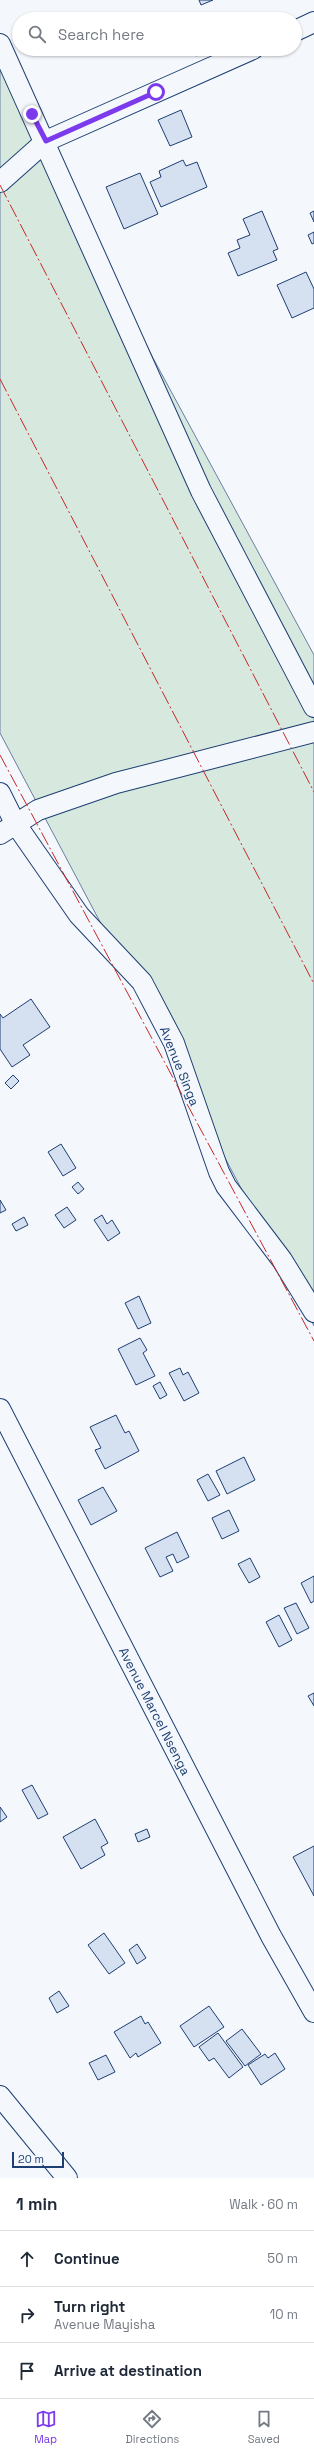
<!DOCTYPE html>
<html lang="en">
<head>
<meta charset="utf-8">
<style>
  :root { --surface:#fff; --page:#f6f6f7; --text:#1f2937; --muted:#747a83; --line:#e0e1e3; --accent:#7c3aed }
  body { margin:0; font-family:"Space Grotesk",sans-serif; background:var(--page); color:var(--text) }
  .scale { position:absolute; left:12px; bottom:10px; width:52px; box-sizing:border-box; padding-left:4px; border:2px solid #1d3f73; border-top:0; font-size:11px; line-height:14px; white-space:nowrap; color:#1d3f73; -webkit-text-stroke:3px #f4f7fb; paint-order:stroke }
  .stop { position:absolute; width:12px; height:12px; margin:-9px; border:3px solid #7c3aed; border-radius:50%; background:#fff }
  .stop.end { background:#7c3aed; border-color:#fff; box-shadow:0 1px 4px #0008 }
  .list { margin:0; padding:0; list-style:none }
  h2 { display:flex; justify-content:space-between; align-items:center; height:52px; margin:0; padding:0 16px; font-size:17px }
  h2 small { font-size:13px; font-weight:400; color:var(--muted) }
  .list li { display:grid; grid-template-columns:26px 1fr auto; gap:12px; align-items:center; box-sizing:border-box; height:56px; padding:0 16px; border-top:1px solid var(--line) }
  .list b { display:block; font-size:15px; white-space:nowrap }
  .list p { margin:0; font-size:13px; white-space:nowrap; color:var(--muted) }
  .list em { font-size:13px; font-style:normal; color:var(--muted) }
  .icon { flex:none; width:22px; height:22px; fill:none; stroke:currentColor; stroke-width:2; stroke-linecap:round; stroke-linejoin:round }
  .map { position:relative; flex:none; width:314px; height:2178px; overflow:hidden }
  .search { position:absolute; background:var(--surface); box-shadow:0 1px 3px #0004; left:12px; right:12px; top:12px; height:44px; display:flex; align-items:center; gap:10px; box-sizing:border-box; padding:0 14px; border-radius:22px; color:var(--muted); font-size:15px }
  .sheet { height:220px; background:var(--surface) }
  nav { display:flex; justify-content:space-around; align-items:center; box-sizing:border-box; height:56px; border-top:1px solid var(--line); background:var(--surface); font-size:11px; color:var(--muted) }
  nav a { display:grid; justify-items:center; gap:2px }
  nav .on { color:var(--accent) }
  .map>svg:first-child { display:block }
</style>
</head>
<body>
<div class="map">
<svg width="314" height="2178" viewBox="0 0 314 2178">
  <rect width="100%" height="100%" fill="#f4f7fb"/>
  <polygon fill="#d7e8df" stroke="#687fa3" points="0,53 153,358 314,655 314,1326 0,733"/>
  <g fill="#d5e0f0" stroke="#1d3f73">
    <polygon points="199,0 213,0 201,5"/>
    <polygon points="192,49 205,49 206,51 196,56"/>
    <polygon points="181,110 192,137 170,146 158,120"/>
    <polygon points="183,160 186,166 197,162 207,187 161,207 150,182 161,177 159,171"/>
    <polygon points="140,173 158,214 124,229 106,187"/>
    <polygon points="262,211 278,249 273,251 277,260 238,276 228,253 240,248 237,240 250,235 243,219"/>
    <polygon points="314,211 314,222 310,213"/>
    <polygon points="314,232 314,243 312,244 308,235"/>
    <polygon points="306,272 314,289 314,308 292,318 277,285"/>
    <polygon points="31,999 50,1027 23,1045 30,1055 12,1067 0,1049 0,1014 3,1018"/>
    <polygon points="13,1075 19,1081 11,1089 5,1083"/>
    <polygon points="61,1144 76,1168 63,1176 48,1152"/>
    <polygon points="78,1182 84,1189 78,1194 72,1187"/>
    <polygon points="0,1200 6,1210 0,1213"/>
    <polygon points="67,1207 76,1220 64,1228 55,1215"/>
    <polygon points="102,1215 107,1224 112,1220 120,1233 108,1241 94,1220"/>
    <polygon points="24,1217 28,1225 16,1231 12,1224"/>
    <polygon points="139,1296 151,1323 138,1329 125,1303"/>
    <polygon points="140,1338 147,1350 143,1353 155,1376 136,1385 118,1349"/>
    <polygon points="180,1368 183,1375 188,1372 199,1393 184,1401 169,1373"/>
    <polygon points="160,1382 167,1395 160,1399 153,1386"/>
    <polygon points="116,1415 125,1433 129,1431 139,1451 105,1469 95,1450 101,1448 90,1427"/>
    <polygon points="244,1457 255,1480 227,1494 216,1471"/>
    <polygon points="208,1474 220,1495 208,1501 197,1480"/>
    <polygon points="103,1487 117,1511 91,1525 78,1500"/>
    <polygon points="229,1510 239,1531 222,1539 212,1518"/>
    <polygon points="177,1532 189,1557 177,1563 173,1554 166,1557 173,1571 160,1577 145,1548"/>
    <polygon points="250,1558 260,1577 249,1583 238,1564"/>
    <polygon points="314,1576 314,1601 311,1603 301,1583"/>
    <polygon points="296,1603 309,1628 297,1634 284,1608"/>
    <polygon points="279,1615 292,1640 279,1647 266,1622"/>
    <polygon points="314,1693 314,1706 308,1696"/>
    <polygon points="32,1785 48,1814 38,1819 22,1790"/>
    <polygon points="0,1807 7,1817 0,1822"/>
    <polygon points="95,1819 108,1843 101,1847 105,1855 81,1869 63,1837"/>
    <polygon points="147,1829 150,1837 138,1842 135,1834"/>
    <polygon points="314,1846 314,1896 293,1857"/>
    <polygon points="104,1933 125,1963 109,1974 88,1945"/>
    <polygon points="137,1944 146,1958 137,1964 129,1950"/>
    <polygon points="59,1991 69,2006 57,2013 49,1998"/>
    <polygon points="209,2006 224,2027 194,2047 180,2026"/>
    <polygon points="141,2016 145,2024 148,2022 161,2043 138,2057 136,2053 130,2058 114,2032"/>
    <polygon points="242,2029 261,2054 245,2066 226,2041"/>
    <polygon points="218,2033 243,2067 229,2078 214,2058 209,2061 199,2047"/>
    <polygon points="275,2053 285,2069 261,2085 248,2065 265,2054 268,2058"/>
    <polygon points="106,2055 115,2072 98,2080 89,2063"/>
  </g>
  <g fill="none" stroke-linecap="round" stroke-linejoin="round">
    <g stroke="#1d3f73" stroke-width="22">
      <g id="minor">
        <polyline points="295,31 314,22"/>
        <polyline points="0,44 201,491 314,707"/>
        <polyline points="0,182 46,141 253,49"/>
        <polyline points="0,793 15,823 79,915 142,982 174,1043 219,1172 226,1186 282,1260 314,1312"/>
        <polyline points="0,834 38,810 116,783 314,732"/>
        <polyline points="0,1409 271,1936 314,2012"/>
        <polyline points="0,2096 67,2178"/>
      </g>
    </g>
    <use href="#minor" stroke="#f4f7fb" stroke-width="20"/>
    <g stroke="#c62828" stroke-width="1" stroke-dasharray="14 3 2 3" stroke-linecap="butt">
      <polyline points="0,185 314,792"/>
      <polyline points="0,379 314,984"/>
      <polyline points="0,755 314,1341"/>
    </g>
  </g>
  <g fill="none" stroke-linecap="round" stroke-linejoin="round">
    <polyline stroke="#7c3aed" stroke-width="5" points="32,114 46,141 156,92"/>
  </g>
  <g text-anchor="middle" stroke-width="3" stroke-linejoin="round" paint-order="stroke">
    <g font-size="13" fill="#1d3f73" stroke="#f4f7fb">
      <text transform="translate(180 1066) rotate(68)" y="5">Avenue Singa</text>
      <text transform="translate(155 1711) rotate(63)" y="5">Avenue Marcel Nsenga</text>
    </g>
  </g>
</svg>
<div class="scale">20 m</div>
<div class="stop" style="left:156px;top:92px"></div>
<div class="stop end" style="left:32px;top:114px"></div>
<div class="search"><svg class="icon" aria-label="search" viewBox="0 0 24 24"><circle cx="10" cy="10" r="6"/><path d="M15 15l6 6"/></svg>Search here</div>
</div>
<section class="sheet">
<h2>1 min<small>Walk · 60 m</small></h2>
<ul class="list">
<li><svg class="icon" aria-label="ahead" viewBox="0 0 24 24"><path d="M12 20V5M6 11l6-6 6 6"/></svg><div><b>Continue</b></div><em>50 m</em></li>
<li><svg class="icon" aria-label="right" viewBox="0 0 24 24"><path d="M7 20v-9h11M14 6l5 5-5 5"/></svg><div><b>Turn right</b><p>Avenue Mayisha</p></div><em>10 m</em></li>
<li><svg class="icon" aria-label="arrive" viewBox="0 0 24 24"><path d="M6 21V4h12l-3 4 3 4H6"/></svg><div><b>Arrive at destination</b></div></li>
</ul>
</section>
<nav>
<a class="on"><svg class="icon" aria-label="map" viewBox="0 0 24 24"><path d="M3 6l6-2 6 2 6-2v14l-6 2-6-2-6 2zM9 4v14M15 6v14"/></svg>Map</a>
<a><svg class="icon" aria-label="directions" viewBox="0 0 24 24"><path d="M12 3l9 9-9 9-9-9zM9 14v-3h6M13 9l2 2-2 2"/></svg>Directions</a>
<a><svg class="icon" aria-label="saved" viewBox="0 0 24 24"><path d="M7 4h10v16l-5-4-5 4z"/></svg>Saved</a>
</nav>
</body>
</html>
